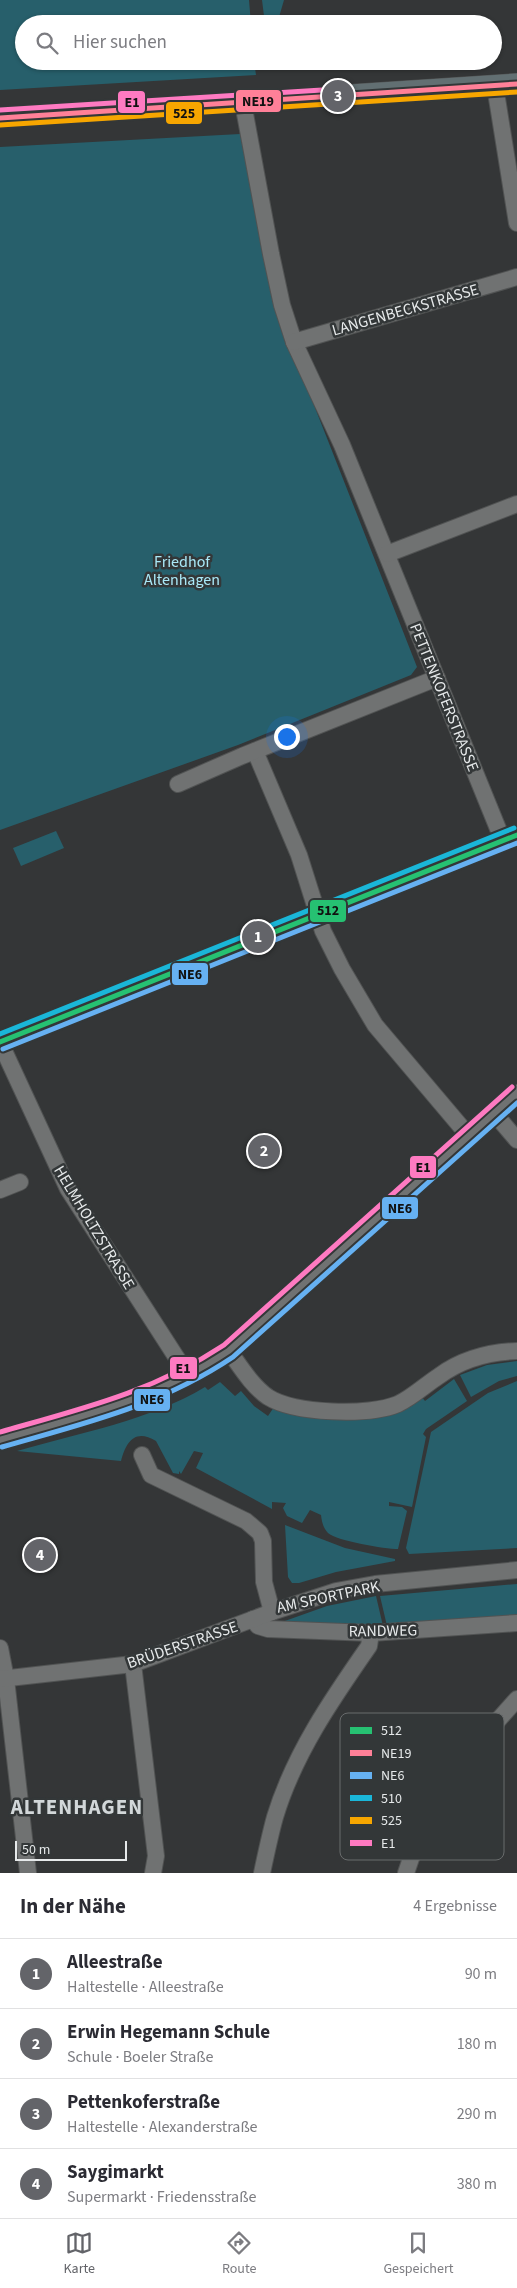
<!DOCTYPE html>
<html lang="de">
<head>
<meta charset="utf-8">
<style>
  :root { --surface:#fff; --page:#f7f7f7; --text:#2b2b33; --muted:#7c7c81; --line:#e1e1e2; --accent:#636469 }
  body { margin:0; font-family:"Source Sans 3",sans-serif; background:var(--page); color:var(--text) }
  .scale { position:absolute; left:15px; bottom:12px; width:112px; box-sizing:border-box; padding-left:5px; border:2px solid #e6e9ea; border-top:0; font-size:14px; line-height:18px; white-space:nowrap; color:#e6e9ea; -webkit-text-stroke:4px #333738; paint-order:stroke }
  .you { position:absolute; left:286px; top:736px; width:18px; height:18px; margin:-12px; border:4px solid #fff; border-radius:50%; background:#1a73e8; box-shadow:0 0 0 8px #1a73e833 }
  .badge { display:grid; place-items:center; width:32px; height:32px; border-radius:50%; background:var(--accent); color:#fff; font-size:16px; font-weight:700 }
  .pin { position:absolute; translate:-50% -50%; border:2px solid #fff; box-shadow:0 1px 5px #0006 }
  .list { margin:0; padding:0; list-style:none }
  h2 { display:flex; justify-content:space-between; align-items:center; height:65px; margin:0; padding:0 20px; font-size:21px }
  h2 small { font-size:16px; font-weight:400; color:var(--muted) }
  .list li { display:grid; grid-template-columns:32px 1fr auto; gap:15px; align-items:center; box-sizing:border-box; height:70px; padding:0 20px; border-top:1px solid var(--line) }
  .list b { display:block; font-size:19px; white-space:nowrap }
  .list p { margin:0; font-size:16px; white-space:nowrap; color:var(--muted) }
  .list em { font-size:16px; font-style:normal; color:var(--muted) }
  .icon { flex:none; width:28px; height:28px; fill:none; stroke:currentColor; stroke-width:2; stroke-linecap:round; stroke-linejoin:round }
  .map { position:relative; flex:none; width:517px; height:1873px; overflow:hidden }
  .search { position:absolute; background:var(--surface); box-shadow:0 1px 4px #0004; left:15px; right:15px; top:15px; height:55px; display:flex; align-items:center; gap:12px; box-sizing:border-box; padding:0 18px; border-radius:28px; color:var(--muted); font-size:19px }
  .sheet { height:345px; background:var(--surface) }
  nav { display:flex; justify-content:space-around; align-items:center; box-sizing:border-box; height:70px; border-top:1px solid var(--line); background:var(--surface); font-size:14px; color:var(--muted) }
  nav a { display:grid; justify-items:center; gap:2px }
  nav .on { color:var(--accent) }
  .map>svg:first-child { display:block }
</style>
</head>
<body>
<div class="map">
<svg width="517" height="1873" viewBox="0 0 517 1873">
  <rect width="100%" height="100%" fill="#343637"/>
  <g fill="#275f6b">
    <polygon points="0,0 249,0 251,24 24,24 24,61 254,61 256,75 0,90"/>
    <polygon points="262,0 284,0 277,24 265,24"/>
    <polygon points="240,134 275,306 417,667 411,675 238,745 0,830 0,147"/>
    <polygon points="56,831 64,848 21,866 13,848"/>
    <polygon points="517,1361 517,1376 499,1381 471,1397 460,1375 487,1365"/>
    <path d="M454 1379 467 1401 426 1429 423 1434 426 1437 412 1507 389 1502V1506L402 1507 407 1511 398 1549C385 1549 337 1541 328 1533 323 1527 322 1523 321 1515L310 1510 302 1523 287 1516 283 1508 286 1503 272 1502V1509L196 1468 203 1453 194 1451 181 1474 179 1471V1474L173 1473 156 1441C135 1428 126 1442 121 1461L17 1451C79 1433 151 1420 205 1387L208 1390 220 1382 235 1396 241 1391 254 1406 268 1416 274 1407 301 1415 421 1396 425 1401Z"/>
    <polygon points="517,1381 517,1548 409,1554 406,1548 431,1432 488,1393"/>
    <polygon points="285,1525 345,1548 395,1559 395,1561 336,1572 299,1583 292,1583 288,1577"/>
    <polygon points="517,1584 517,1615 387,1626 380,1596"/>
    <polygon points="376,1596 383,1626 282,1622 327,1606"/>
  </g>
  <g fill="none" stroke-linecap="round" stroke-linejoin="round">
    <g stroke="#515353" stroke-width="18">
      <g id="minor">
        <polyline points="495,86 517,223"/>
        <polyline points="243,103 271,254 282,305 294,342 342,445 503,841"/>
        <polyline points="294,342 517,277"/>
        <polyline points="387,554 517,504"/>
        <polyline points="255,751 299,855 323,931 342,969 375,1025 468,1135"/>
        <polyline points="178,784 242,756 437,678"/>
        <polyline points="0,1042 258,937 517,835"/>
        <polyline points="0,1042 68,1189 189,1377"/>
        <polyline points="494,1113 517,1140"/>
        <polyline points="0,1190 20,1182"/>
        <path d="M229 1351C240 1366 252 1386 268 1397 295 1414 369 1416 398 1404 413 1397 425 1385 439 1376 462 1359 489 1352 517 1351"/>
        <path d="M0 1440C80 1416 160 1402 229 1351L517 1093"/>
        <polyline points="142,1455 151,1475 246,1521 260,1533 263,1541 264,1582 272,1612"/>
        <polyline points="253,1619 258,1626 268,1629 371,1633 517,1623"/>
        <polyline points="0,1648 6,1679 28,1873"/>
        <polyline points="133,1664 156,1856 153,1873"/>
        <polyline points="0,1679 133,1664 272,1612 336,1591 375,1584 517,1570"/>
        <path d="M262 1873C266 1854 270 1835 275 1817 294 1754 332 1699 369 1646L371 1633"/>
        <polyline points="406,1873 420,1832 451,1773 517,1699"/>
      </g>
    </g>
    <g stroke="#515353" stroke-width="22">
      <polyline id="major" points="0,118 517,84"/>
    </g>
    <use href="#minor" stroke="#707272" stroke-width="16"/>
    <use href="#major" stroke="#626f72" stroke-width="21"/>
    <g stroke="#333738" stroke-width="9">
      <polyline id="bus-1" points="0,1042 517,835"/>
    </g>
    <g stroke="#333738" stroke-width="9">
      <polyline id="bus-2" points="0,118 517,84"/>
    </g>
    <g stroke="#333738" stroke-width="9">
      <g id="bus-3">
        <polyline points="3,1049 517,843"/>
        <path d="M2 1447C85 1423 160 1406 233 1357L517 1103"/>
      </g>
    </g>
    <g stroke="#333738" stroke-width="9">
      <polyline id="bus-4" points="0,1034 514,828"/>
    </g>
    <g stroke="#333738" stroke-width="9">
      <polyline id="bus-5" points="0,125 517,92"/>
    </g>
    <g stroke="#333738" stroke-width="9">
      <g id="bus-6">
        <polyline points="0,110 338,89"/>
        <path d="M0 1432C81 1409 153 1392 224 1345L512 1087"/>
      </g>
    </g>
    <use href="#bus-1" stroke="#26c172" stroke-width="5"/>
    <use href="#bus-2" stroke="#ff8098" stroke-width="5"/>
    <use href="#bus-3" stroke="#66b1f2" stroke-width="5"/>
    <use href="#bus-4" stroke="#1ab6d8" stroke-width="5"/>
    <use href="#bus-5" stroke="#f7a600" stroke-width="5"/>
    <use href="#bus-6" stroke="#fe7ac1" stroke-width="5"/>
  </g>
  <g text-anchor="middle" stroke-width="5" stroke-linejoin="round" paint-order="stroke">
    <g font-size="16" fill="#e6e9ea" stroke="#333738">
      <text transform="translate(405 309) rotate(-16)" y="6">LANGENBECKSTRASSE</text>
      <text transform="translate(445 697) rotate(68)" y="6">PETTENKOFERSTRASSE</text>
      <text transform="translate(95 1227) rotate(59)" y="6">HELMHOLTZSTRASSE</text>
      <text transform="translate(328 1596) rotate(-12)" y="6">AM SPORTPARK</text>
      <text transform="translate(383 1630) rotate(-1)" y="6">RANDWEG</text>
      <text transform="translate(182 1644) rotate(-19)" y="6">BRÜDERSTRASSE</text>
    </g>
    <g font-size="16" fill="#a9e8f7" stroke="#333738">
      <text x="182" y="567">Friedhof<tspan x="182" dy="18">Altenhagen</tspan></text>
    </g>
    <g font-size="21" font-weight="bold" letter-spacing="1" fill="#d2d7d9" stroke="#333738">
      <text x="77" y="1814">ALTENHAGEN</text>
    </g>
  </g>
  <rect x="340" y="1713" width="164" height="147" rx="8" fill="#333738" stroke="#696c6d" stroke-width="1"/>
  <rect x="350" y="1727" width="22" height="7" fill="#26c172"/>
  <rect x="350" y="1750" width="22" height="6" fill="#ff8098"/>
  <rect x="350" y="1772" width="22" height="7" fill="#66b1f2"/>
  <rect x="350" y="1795" width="22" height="6" fill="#1ab6d8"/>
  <rect x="350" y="1817" width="22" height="7" fill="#f7a600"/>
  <rect x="350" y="1840" width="22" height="6" fill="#fe7ac1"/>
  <g font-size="14" fill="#e6e9ea">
    <text x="381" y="1735">512</text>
    <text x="381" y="1758">NE19</text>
    <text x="381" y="1780">NE6</text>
    <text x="381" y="1803">510</text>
    <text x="381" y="1825">525</text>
    <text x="381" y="1848">E1</text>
  </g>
  <g stroke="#333738" stroke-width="2">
    <rect x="235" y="89" width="47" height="24" rx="5" fill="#ff8098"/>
    <rect x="117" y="90" width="29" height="24" rx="5" fill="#fe7ac1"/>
    <rect x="165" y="101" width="38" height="24" rx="5" fill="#f7a600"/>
    <rect x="309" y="899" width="38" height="24" rx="5" fill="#26c172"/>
    <rect x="171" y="962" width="38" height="24" rx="5" fill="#66b1f2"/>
    <rect x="409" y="1155" width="28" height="24" rx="5" fill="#fe7ac1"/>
    <rect x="381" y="1196" width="38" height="24" rx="5" fill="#66b1f2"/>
    <rect x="169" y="1356" width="29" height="24" rx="5" fill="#fe7ac1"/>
    <rect x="133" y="1388" width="38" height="24" rx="5" fill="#66b1f2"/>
  </g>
  <g font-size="14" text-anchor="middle" font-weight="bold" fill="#111">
    <text x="258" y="106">NE19</text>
    <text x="132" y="107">E1</text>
    <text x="184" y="118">525</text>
    <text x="328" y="915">512</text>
    <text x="190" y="979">NE6</text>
    <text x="423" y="1172">E1</text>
    <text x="400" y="1213">NE6</text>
    <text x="183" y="1373">E1</text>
    <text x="152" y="1404">NE6</text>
  </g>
</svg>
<div class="scale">50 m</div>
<div class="you"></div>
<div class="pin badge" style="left:258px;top:937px">1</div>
<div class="pin badge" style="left:264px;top:1151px">2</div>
<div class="pin badge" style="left:338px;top:96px">3</div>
<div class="pin badge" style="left:40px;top:1555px">4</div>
<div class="search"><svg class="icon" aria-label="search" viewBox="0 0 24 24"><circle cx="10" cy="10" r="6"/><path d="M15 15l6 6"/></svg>Hier suchen</div>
</div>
<section class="sheet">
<h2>In der Nähe<small>4 Ergebnisse</small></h2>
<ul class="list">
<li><span class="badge">1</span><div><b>Alleestraße</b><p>Haltestelle · Alleestraße</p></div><em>90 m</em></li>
<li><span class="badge">2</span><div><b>Erwin Hegemann Schule</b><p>Schule · Boeler Straße</p></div><em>180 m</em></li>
<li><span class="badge">3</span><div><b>Pettenkoferstraße</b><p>Haltestelle · Alexanderstraße</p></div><em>290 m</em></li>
<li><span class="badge">4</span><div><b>Saygimarkt</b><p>Supermarkt · Friedensstraße</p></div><em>380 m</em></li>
</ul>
</section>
<nav>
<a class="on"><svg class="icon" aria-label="map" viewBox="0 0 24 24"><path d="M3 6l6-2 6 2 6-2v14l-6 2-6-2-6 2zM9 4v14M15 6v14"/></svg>Karte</a>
<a><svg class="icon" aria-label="directions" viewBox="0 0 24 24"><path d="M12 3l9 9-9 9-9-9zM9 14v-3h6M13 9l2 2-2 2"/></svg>Route</a>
<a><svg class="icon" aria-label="saved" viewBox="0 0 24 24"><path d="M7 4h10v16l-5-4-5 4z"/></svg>Gespeichert</a>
</nav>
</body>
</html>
